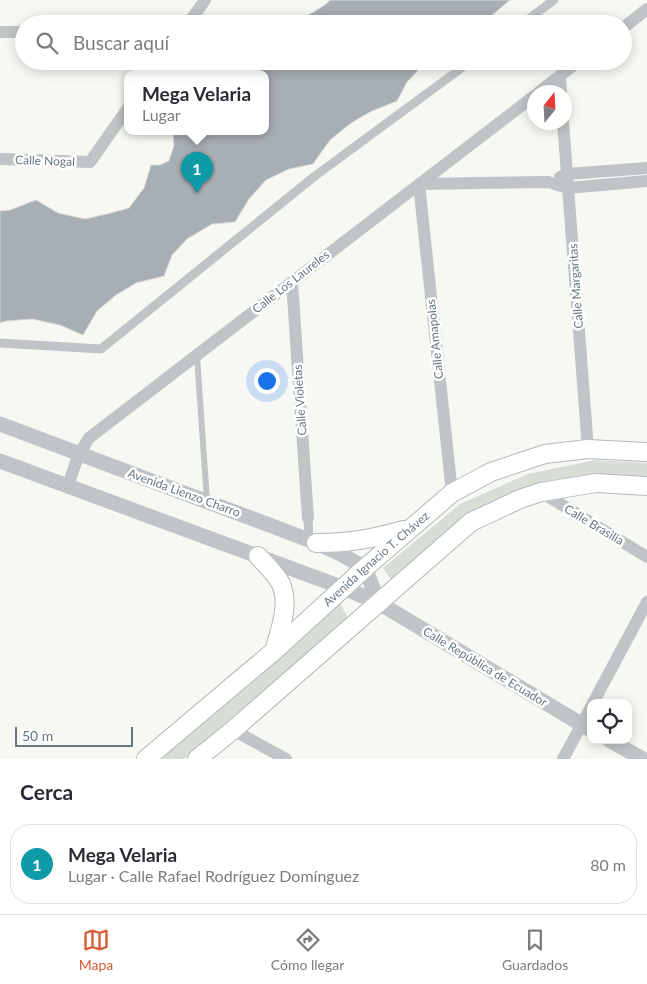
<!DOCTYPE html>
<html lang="es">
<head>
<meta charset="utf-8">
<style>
  :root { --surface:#fff; --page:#f7f7f7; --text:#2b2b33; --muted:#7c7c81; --line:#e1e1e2; --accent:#d75933 }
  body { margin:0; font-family:Lato,sans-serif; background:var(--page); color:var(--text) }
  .controls { position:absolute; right:15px; bottom:15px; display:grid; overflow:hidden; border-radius:10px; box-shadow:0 2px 12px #0003 }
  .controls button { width:45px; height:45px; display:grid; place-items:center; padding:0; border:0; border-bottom:1px solid var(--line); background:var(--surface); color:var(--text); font:25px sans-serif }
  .compass { position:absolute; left:527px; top:85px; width:45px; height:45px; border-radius:50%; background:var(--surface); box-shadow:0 2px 12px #0003; rotate:18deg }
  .scale { position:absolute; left:15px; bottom:12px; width:118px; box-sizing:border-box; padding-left:5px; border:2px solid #687783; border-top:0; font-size:14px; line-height:18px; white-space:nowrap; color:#687783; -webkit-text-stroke:4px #fff; paint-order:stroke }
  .you { position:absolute; left:266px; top:380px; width:18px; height:18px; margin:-12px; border:4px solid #fff; border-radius:50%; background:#1a73e8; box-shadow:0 0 0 8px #1a73e833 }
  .badge { display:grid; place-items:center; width:32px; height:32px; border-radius:50%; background:var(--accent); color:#fff; font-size:16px; font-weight:700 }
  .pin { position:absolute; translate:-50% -41px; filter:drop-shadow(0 1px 2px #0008) }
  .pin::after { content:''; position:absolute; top:26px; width:18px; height:15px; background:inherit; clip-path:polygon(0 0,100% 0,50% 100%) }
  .popup { position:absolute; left:124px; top:70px; width:145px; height:65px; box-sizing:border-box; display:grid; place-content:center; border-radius:10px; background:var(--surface); filter:drop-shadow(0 1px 4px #0005); font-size:16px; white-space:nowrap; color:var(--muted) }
  .popup b { font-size:19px; color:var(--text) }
  .popup::after { content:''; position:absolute; left:50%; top:100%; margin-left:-10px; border:10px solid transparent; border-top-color:var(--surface) }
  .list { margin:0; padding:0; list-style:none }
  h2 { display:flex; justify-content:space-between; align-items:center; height:65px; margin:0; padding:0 20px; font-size:21px }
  h2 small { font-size:16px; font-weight:400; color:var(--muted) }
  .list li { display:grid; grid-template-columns:32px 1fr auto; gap:15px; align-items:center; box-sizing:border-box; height:80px; margin:0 10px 10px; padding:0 10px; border:1px solid var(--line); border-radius:20px }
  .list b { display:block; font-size:19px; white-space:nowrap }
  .list p { margin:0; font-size:16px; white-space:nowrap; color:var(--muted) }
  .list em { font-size:16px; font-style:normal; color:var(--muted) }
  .icon { flex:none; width:28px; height:28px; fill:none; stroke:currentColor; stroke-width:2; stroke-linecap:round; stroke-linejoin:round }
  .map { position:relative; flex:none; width:647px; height:759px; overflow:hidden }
  .search { position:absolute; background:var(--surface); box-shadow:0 2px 12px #0003; left:15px; right:15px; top:15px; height:55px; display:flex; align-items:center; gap:12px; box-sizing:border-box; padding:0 18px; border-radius:28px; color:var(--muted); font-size:19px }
  .sheet { height:155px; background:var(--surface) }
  nav { display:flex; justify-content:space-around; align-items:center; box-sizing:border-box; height:70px; border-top:1px solid var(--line); background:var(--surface); font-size:14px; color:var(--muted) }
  nav a { display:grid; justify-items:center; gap:2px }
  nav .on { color:var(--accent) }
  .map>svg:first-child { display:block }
</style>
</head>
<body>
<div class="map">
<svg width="647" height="759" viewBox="0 0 647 759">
  <rect width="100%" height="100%" fill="#f7f7f4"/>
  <g fill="#d8ddd5">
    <polygon points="595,460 647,463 647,479 533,491 393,582 383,568 460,504 528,474"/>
    <polygon points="339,601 348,618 184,759 158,759"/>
  </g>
  <g fill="#a8afb4" stroke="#d8d8d6">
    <polygon points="330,0 510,0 490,17 485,24 289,24 302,19 325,5"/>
    <polygon points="252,61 429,61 424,64 407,82 397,101 372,111 351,123 330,140 313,164 289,169 266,180 249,199 235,222 212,224 187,239 172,255 164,276 136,283 116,295 97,311 83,335 60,325 32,319 6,321 0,323 0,211 10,210 36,200 58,213 85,219 107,214 129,208 144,188 151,165 160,165 169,161 174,145 173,132 266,132 266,74 235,74 246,67"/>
  </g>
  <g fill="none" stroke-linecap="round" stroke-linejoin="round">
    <g stroke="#b3b8bc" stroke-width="20">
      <g id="secondary">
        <path d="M316 543C349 543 372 539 404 530"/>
        <path d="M258 556C266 565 276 574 281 584 290 605 280 630 274 651"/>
        <path id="s1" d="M146 759 274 651 365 568 452 493 491 472 545 454 588 449 647 452"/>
        <polyline points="197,759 233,730 471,522 520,499 541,492 596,483 647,486"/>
      </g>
    </g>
    <polyline stroke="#c0c4c7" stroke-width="6" points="197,356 207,501"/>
    <g stroke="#c0c4c7" stroke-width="9">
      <polyline points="522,24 554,0"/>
      <polyline points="0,343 101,349 315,176 471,61"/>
      <polyline points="308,518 309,540"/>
    </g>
    <g stroke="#c0c4c7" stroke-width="12">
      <polyline points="188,24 205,0"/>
      <polyline points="623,28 647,9"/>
      <polyline points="0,32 24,32"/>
      <polyline points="152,74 161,61"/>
      <polyline points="560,76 561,92"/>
      <polyline points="539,92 579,61"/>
      <polyline points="563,122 588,449"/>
      <polyline points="0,159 90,162 128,108"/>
      <polyline points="560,177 567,174 647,168"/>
      <polyline points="292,282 308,518"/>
      <polyline points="68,485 79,454 89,438 534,96"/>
      <polyline points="541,492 647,557"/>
      <polyline points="452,493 419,184 548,182 568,188 647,181"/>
      <polyline points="593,703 647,602"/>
      <polyline points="233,730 286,759"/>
      <polyline points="563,759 591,707"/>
    </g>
    <g stroke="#c0c4c7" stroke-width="15">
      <polyline points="0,424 309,540 337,552 365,568 379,603"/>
      <polyline points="0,461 344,588 379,603 591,730"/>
      <polyline points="609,740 643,759"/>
    </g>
    <use href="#secondary" stroke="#fff" stroke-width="18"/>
  </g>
  <g text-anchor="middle" stroke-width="5" stroke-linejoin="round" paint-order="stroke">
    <g font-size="12" fill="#687783" stroke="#fff">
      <text transform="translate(45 161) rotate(2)" y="4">Calle Nogal</text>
      <text transform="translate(291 282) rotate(-38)" y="4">Calle Los Laureles</text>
      <text transform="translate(576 286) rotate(-94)" y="4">Calle Margaritas</text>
      <text transform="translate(435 339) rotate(-96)" y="4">Calle Amapolas</text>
      <text transform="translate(300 400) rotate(-94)" y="4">Calle Violetas</text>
      <text transform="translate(184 493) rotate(20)" y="4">Avenida Lienzo Charro</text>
      <text transform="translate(594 525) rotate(31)" y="4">Calle Brasilia</text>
      <text dy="4" stroke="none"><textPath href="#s1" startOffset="305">Avenida Ignacio T. Chávez</textPath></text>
      <text transform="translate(485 667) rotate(31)" y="4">Calle República de Ecuador</text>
    </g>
  </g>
</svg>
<div class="controls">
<button><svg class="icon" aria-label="locate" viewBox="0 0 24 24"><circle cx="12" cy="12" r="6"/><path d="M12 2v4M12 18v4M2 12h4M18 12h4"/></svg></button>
</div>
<svg class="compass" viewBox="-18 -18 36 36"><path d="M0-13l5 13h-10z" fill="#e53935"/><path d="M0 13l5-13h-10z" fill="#7c7c81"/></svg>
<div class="scale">50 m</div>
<div class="you"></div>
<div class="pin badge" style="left:197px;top:193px;background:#0f9aa8">1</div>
<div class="popup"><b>Mega Velaria</b>Lugar</div>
<div class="search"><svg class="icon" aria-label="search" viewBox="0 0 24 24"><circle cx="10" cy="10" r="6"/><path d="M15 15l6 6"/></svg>Buscar aquí</div>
</div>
<section class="sheet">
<h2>Cerca<small></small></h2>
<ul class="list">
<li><span class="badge" style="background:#0f9aa8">1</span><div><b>Mega Velaria</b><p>Lugar · Calle Rafael Rodríguez Domínguez</p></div><em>80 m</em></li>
</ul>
</section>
<nav>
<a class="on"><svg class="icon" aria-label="map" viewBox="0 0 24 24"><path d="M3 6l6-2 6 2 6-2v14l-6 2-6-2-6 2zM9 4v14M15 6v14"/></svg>Mapa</a>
<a><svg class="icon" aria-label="directions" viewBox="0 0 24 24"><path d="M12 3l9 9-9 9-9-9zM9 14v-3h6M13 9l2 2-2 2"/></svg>Cómo llegar</a>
<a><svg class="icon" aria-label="saved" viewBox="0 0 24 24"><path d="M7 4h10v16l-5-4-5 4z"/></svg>Guardados</a>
</nav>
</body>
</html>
